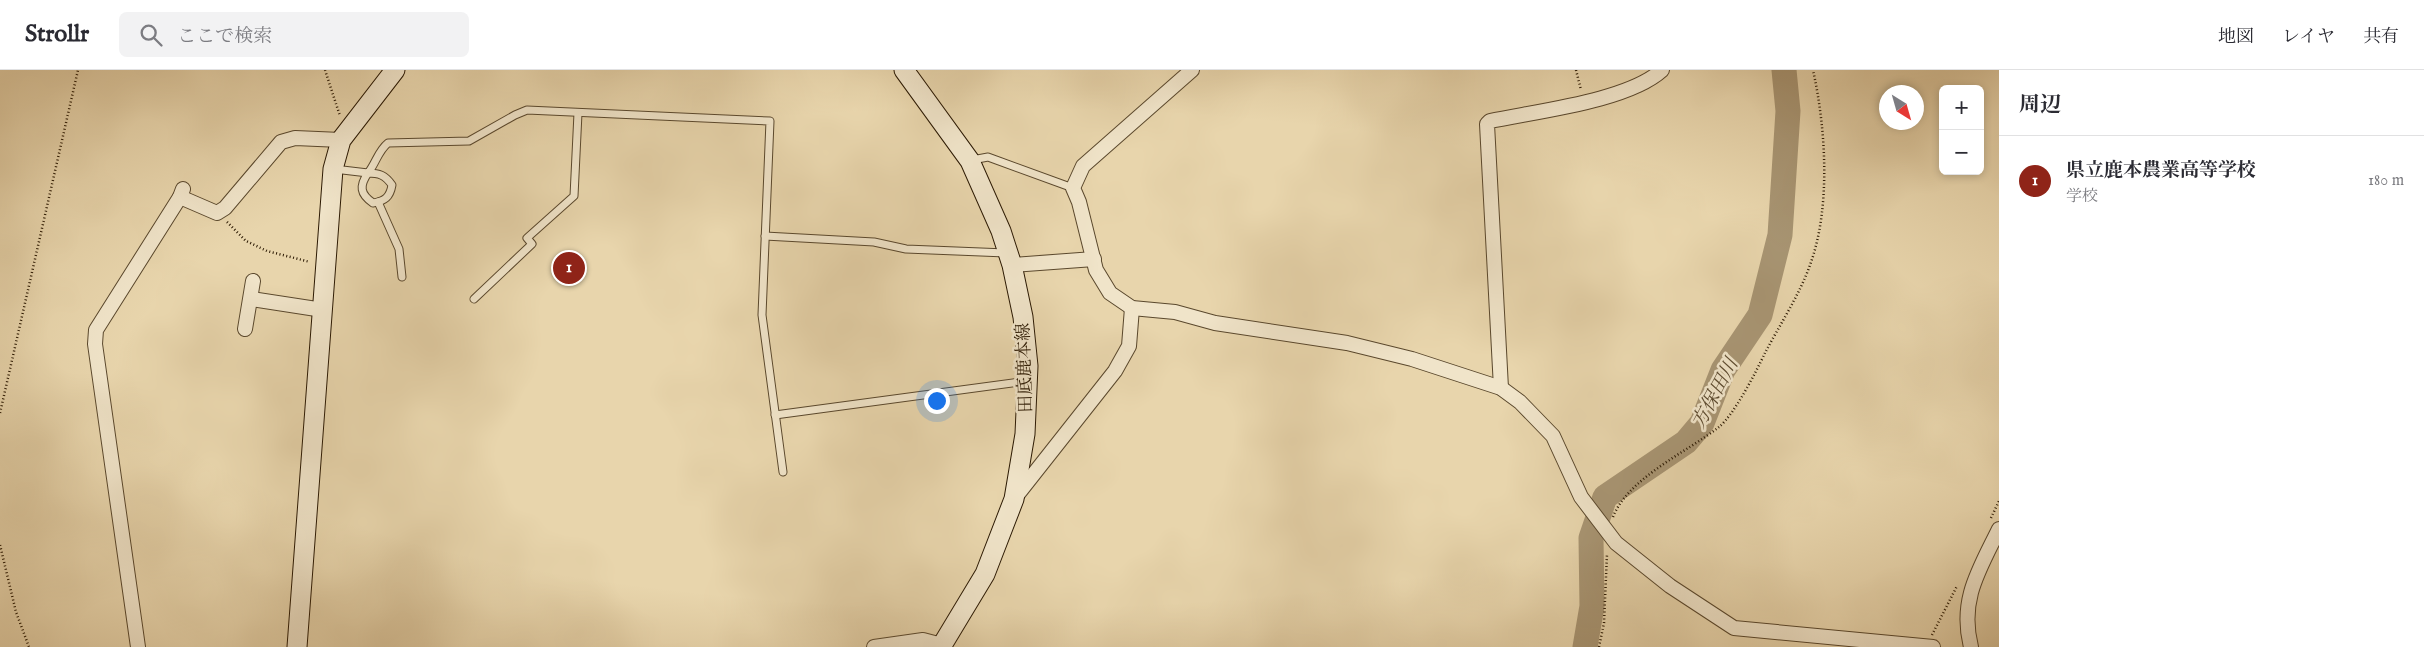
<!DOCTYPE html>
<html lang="ja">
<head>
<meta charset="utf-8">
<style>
  :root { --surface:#fff; --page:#f2f2f3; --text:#2b2b33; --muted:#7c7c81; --line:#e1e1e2; --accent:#8f2418 }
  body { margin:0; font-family:"IM FELL English","Noto Serif JP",serif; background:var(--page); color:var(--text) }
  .controls { position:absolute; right:15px; top:15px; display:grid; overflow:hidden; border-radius:8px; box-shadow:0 2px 8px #0003 }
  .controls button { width:45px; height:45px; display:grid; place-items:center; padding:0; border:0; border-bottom:1px solid var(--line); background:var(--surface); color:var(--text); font:25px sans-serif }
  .compass { position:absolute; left:1879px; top:15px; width:45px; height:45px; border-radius:50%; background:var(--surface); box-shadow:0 2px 8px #0003; rotate:143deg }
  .you { position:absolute; left:936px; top:330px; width:18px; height:18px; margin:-12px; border:4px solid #fff; border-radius:50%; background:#1a73e8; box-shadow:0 0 0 8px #1a73e833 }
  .badge { display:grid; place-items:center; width:32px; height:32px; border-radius:50%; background:var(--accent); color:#fff; font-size:16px; font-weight:700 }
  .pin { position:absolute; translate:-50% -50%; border:2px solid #fff; box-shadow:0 1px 5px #0006 }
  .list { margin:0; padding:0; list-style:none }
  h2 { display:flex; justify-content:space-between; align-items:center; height:65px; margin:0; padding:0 20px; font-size:21px }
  h2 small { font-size:16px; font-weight:400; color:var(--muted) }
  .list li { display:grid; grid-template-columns:32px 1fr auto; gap:15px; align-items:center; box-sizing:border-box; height:90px; padding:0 20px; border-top:1px solid var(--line) }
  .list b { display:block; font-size:19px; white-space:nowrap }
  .list p { margin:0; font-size:16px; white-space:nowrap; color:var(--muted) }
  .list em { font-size:16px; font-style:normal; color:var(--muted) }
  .icon { flex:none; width:28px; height:28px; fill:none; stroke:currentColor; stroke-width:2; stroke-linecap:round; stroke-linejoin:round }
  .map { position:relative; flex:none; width:1999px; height:577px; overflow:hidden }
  header { display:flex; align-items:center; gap:30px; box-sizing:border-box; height:70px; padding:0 25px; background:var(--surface); border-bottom:1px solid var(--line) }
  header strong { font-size:24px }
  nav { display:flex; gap:28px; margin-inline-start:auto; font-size:18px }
  .search { width:350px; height:45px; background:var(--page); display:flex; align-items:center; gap:12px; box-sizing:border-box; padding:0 18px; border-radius:8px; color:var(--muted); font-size:19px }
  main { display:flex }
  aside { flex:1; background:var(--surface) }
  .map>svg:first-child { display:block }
</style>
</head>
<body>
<header>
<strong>Strollr</strong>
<div class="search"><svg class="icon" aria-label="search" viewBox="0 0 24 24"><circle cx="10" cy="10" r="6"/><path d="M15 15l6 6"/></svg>ここで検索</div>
<nav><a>地図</a><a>レイヤ</a><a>共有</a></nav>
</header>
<main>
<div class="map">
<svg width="1999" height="577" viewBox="0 0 1999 577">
  <rect width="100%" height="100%" fill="#e8d5ac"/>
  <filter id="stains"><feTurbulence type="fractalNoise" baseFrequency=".004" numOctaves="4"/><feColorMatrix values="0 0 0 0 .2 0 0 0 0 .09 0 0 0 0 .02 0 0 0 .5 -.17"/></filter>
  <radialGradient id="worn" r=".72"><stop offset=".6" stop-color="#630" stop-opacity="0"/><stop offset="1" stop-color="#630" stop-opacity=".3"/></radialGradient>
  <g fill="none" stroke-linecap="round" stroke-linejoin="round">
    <polyline stroke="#a89573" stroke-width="25" points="1585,577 1592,536 1591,468 1605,427 1686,372 1702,353 1723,300 1760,245 1780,165 1788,41 1784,0"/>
    <g stroke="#5a482d" stroke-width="9">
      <g id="lane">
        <polyline points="972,90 988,87 1073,118"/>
        <path d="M334 99 368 103C376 93 378 81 388 73L469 71 515 45 527 40 770 51 762 245 783 402"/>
        <path d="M368 103C379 103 385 105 392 115 390 127 385 131 373 133 360 124 359 116 368 103Z"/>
        <polyline points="378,132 399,179 402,207"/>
        <polyline points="765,166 874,172 906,179 1006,183"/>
        <polyline points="474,229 532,174 527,168 574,126 578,43"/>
        <polyline points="775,345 1027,311"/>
      </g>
    </g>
    <g stroke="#5a482d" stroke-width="16">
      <g id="street">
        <polyline points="1192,0 1083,96 1073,118 1079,132 1096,200 1110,223 1132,238 1175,242 1215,253 1347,273 1412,289 1501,318 1520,332 1553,366 1581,427 1616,473 1670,516 1734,558 1933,577"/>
        <polyline points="180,127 217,143 225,138 281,72 295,68 341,70"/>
        <polyline points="1012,195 1094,189"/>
        <polyline points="252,229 323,240"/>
        <polyline points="245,259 253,211"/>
        <path d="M1501 318 1487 54 1490 51C1537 41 1628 31 1662 0"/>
        <polyline points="1014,429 1115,301 1129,276 1132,238"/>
        <polyline points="138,577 95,274 96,260 180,127 183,119"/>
        <polyline points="874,577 923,570 942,575"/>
        <path d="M1971 577C1959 530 1979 500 1999 459"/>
      </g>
    </g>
    <g stroke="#2b1903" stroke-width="21">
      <g id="secondary">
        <polyline points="904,0 970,91 1001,161 1012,195 1023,247 1028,296 1025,364 1014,429 985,504 941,577"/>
        <polyline points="297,577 333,99 341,70 395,0"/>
      </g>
    </g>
    <g stroke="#2b1903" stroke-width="2.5" stroke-dasharray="1 2.5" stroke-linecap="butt">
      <polyline points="325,0 340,46"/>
      <polyline points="1576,0 1581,20"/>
      <polyline points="227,152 246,171 267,181 310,192"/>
      <polyline points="0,343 78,0"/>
      <path d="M1613 447C1628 408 1687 382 1719 357 1734 345 1756 302 1765 283 1779 256 1800 224 1810 195 1831 138 1826 59 1813 0"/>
      <polyline points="1991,448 1999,431"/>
      <polyline points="0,475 16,542 29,577"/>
      <polyline points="1932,565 1957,516"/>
      <polyline points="1599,577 1604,553 1607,484"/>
    </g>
    <use href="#lane" stroke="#f0e4c9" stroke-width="7"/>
    <use href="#street" stroke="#f0e4c9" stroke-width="14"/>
    <use href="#secondary" stroke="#f0e4c9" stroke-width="19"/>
  </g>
  <g text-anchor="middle" stroke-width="5" stroke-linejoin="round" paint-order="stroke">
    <g font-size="18" fill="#2b1903" stroke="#f0e4c9">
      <text transform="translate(1024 298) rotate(-92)" y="6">田底鹿本線</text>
    </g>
    <g font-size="19" font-style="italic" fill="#5d4b30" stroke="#f0e4c9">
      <text transform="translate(1714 323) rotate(-62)" y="7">方保田川</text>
    </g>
  </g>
  <rect width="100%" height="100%" filter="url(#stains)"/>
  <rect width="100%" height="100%" fill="url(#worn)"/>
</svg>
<div class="controls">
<button>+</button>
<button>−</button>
</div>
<svg class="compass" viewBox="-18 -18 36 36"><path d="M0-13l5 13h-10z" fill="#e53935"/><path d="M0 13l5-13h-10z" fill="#7c7c81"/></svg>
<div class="you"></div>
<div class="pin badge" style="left:569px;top:198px">1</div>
</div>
<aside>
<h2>周辺<small></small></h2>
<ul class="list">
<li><span class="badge">1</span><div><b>県立鹿本農業高等学校</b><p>学校</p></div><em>180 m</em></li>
</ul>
</aside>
</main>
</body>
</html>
